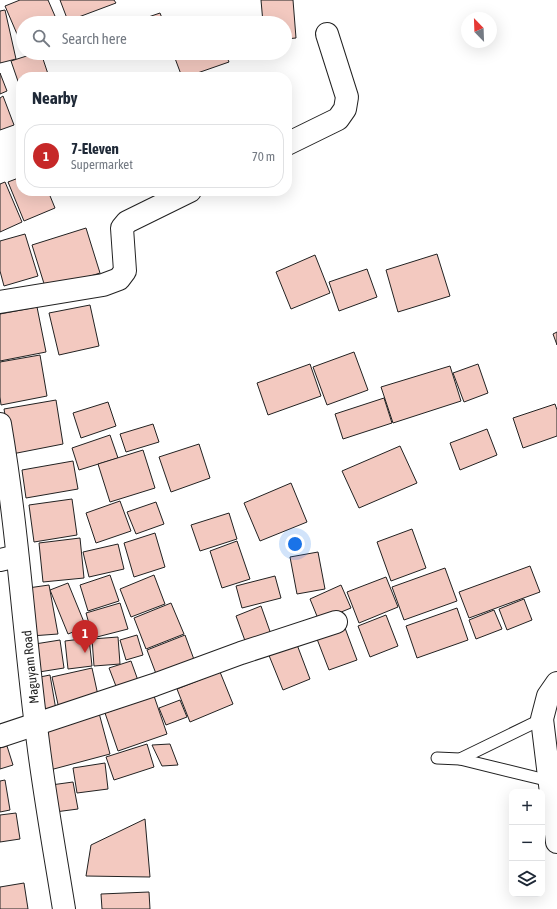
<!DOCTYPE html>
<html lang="en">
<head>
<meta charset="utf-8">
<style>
  :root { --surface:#fff; --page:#f2f2f3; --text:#1f2937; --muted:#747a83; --line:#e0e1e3; --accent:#c62828 }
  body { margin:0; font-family:"Asap Condensed",sans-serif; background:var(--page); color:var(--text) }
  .controls { position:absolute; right:12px; bottom:12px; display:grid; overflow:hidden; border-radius:8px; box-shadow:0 4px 16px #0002 }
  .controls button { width:36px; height:36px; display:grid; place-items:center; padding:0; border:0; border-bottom:1px solid var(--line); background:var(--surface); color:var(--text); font:20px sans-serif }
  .compass { position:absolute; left:461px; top:12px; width:36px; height:36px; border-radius:50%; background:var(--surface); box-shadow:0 4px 16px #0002; rotate:337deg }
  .you { position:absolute; left:295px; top:544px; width:14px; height:14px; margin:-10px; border:3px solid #fff; border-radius:50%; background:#1a73e8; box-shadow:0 0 0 6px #1a73e833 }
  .badge { display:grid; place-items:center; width:26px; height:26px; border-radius:50%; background:var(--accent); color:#fff; font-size:13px; font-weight:700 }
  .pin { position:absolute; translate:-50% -33px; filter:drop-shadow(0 1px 2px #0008) }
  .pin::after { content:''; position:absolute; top:21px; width:14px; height:12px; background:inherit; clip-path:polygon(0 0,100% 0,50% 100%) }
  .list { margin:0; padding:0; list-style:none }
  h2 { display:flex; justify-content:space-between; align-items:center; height:52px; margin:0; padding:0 16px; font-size:17px }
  h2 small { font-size:13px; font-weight:400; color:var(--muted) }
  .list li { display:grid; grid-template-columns:26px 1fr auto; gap:12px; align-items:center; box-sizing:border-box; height:64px; margin:0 8px 8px; padding:0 8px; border:1px solid var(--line); border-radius:16px }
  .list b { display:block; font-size:15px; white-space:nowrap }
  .list p { margin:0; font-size:13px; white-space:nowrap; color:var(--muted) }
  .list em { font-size:13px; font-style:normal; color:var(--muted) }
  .icon { flex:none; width:22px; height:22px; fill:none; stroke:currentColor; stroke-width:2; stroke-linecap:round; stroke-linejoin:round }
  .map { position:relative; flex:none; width:557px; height:909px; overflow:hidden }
  .search { position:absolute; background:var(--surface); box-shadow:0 4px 16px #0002; left:16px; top:16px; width:276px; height:44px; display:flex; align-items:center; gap:10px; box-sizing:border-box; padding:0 14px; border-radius:22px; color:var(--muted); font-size:15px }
  .panel { position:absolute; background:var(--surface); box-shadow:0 4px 16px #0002; left:16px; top:72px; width:276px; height:124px; border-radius:16px }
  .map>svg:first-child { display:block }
</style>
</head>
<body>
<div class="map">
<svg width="557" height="909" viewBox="0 0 557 909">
  <rect width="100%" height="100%" fill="#fff"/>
  <g fill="#f3c9c0" stroke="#222">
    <polygon points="20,0 48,0 58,23 23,23 23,40 20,41 5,6"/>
    <polygon points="60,0 114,0 116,3 68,21"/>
    <polygon points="261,0 293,0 296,38 285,39 285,23 263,23"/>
    <polygon points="5,10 16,59 0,63 0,11"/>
    <polygon points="160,13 164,23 131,23"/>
    <polygon points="36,53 41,53 49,77 21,77 21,90 11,61"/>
    <polygon points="173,53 225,53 229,62 186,77 182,77"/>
    <polygon points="0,73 7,91 0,94"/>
    <polygon points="3,96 14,125 0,130 0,98"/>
    <polygon points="21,177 21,191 48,191 55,208 24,221 8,182"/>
    <polygon points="5,182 22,222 0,232 0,184"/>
    <polygon points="86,228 100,273 46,290 32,245"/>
    <polygon points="25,234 38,276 4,286 0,271 0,241"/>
    <polygon points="437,254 450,296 398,312 386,270"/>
    <polygon points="315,255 330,293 291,309 276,272"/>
    <polygon points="367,269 377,297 339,311 329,282"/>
    <polygon points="90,305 99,346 59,355 49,313"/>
    <polygon points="37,307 46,352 0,361 0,314"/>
    <polygon points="557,332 557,345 553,334"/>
    <polygon points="354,352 368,390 327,405 313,367"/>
    <polygon points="40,355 47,396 1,405 0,397 0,362"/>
    <polygon points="310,364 321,396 268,415 257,383"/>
    <polygon points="478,364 488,393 464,402 453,373"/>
    <polygon points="450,366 461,401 393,423 381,387"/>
    <polygon points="384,398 392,423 343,439 335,414"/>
    <polygon points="56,400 63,444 12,454 4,409"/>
    <polygon points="108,402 116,426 81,438 73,413"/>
    <polygon points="555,404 557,410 557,436 523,448 513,418"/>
    <polygon points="153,424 159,442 126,452 120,434"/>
    <polygon points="487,429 497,455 460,470 450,443"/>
    <polygon points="110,435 118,458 79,470 72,448"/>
    <polygon points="199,444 210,478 171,492 159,457"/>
    <polygon points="400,446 417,483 359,508 342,471"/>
    <polygon points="143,450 155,488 110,502 98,464"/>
    <polygon points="73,461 78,489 26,498 22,470"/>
    <polygon points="291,483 307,522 260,541 244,503"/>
    <polygon points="72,499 77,535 34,542 29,505"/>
    <polygon points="120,501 131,531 96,543 86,513"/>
    <polygon points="156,502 164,524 136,534 127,512"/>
    <polygon points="229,513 237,539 200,551 191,525"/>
    <polygon points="412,529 426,568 391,581 377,542"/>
    <polygon points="155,533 165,567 134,577 124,543"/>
    <polygon points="80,538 84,578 43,582 39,543"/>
    <polygon points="237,541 250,579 222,588 210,551"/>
    <polygon points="118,544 124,569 89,577 83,552"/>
    <polygon points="318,552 325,589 297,594 290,557"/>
    <polygon points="530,566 540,592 469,618 459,592"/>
    <polygon points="445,568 457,601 404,620 392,587"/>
    <polygon points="110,575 119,601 88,611 80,585"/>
    <polygon points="154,575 165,604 131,617 120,589"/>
    <polygon points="275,576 281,598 242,608 236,586"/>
    <polygon points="386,577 398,607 359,623 347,592"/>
    <polygon points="68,583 86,627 68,634 50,590"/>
    <polygon points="49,585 58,634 31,636 28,588"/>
    <polygon points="341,585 351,608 319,621 310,599"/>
    <polygon points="524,599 532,620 507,630 499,609"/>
    <polygon points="120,603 128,629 93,638 86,613"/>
    <polygon points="171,603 184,634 146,649 134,618"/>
    <polygon points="261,606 273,640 248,649 236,616"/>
    <polygon points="457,608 468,640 417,658 406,626"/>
    <polygon points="494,610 502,629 476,639 469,620"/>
    <polygon points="386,615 398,646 370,657 358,626"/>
    <polygon points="345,628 357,660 329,670 317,639"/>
    <polygon points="137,635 143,655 126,660 120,640"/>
    <polygon points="185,635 196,665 158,679 147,650"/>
    <polygon points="118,637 120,664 94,666 92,639"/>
    <polygon points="89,638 92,666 68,669 65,641"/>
    <polygon points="60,640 64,668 39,672 35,644"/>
    <polygon points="296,642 310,679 283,690 268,653"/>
    <polygon points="131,661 140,686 119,694 109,668"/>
    <polygon points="92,668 99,700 59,709 52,677"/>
    <polygon points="220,672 233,704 190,722 177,689"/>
    <polygon points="50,675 56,710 41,713 35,678"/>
    <polygon points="154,696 167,734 118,751 105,713"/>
    <polygon points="180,700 187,717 166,725 159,708"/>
    <polygon points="99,713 110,754 50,770 39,730"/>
    <polygon points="147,744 154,767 114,780 106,757"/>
    <polygon points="170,744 178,765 162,766 152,745"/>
    <polygon points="7,746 13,765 0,769 0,748"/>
    <polygon points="105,763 108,789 77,793 73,768"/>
    <polygon points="5,780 10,810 0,812 0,781"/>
    <polygon points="73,782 78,809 55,812 51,785"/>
    <polygon points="16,813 20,839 0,842 0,815"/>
    <polygon points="145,819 150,877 86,876 91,845"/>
    <polygon points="24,883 28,909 0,909 0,887"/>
    <polygon points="149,892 150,909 102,909 101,894"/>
  </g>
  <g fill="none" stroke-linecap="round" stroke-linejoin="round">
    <g stroke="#222" stroke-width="13">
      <g id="lane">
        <polyline points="437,758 460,759 542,719"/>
        <polyline points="460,759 550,781 552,781"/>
      </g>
    </g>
    <g stroke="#222" stroke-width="24">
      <g id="street">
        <polyline points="287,144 338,119 345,109 347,97 327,34"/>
        <polyline points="0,302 103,285 119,279 125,271 122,228 127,222 190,191"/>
        <polyline points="0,560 17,556"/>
        <polyline points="557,683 548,696 542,719 557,842"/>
        <polyline points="0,736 154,685 241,653 336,622"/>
      </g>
    </g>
    <g stroke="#222" stroke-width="24">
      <path id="secondary" d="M0 424C18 529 24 636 38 742 45 798 55 853 64 909"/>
    </g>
    <use href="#lane" stroke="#fff" stroke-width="11"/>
    <use href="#street" stroke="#fff" stroke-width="22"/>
    <use href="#secondary" stroke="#fff" stroke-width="22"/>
  </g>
  <g text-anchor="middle" stroke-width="3" stroke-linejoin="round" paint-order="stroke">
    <g font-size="13" fill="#222" stroke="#fff">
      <text transform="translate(30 667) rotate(-96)" y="5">Maguyam Road</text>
    </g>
  </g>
</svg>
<div class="controls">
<button>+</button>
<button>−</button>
<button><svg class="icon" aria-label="layers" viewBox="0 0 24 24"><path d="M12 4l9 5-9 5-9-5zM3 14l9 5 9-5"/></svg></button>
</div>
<svg class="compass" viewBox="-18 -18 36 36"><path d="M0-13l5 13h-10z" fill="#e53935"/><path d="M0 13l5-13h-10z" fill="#747a83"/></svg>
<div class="you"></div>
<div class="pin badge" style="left:85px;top:653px">1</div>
<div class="search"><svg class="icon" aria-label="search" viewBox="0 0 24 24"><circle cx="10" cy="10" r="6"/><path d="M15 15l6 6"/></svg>Search here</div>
<section class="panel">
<h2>Nearby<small></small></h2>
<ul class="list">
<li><span class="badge">1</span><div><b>7-Eleven</b><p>Supermarket</p></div><em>70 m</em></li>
</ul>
</section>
</div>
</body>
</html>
